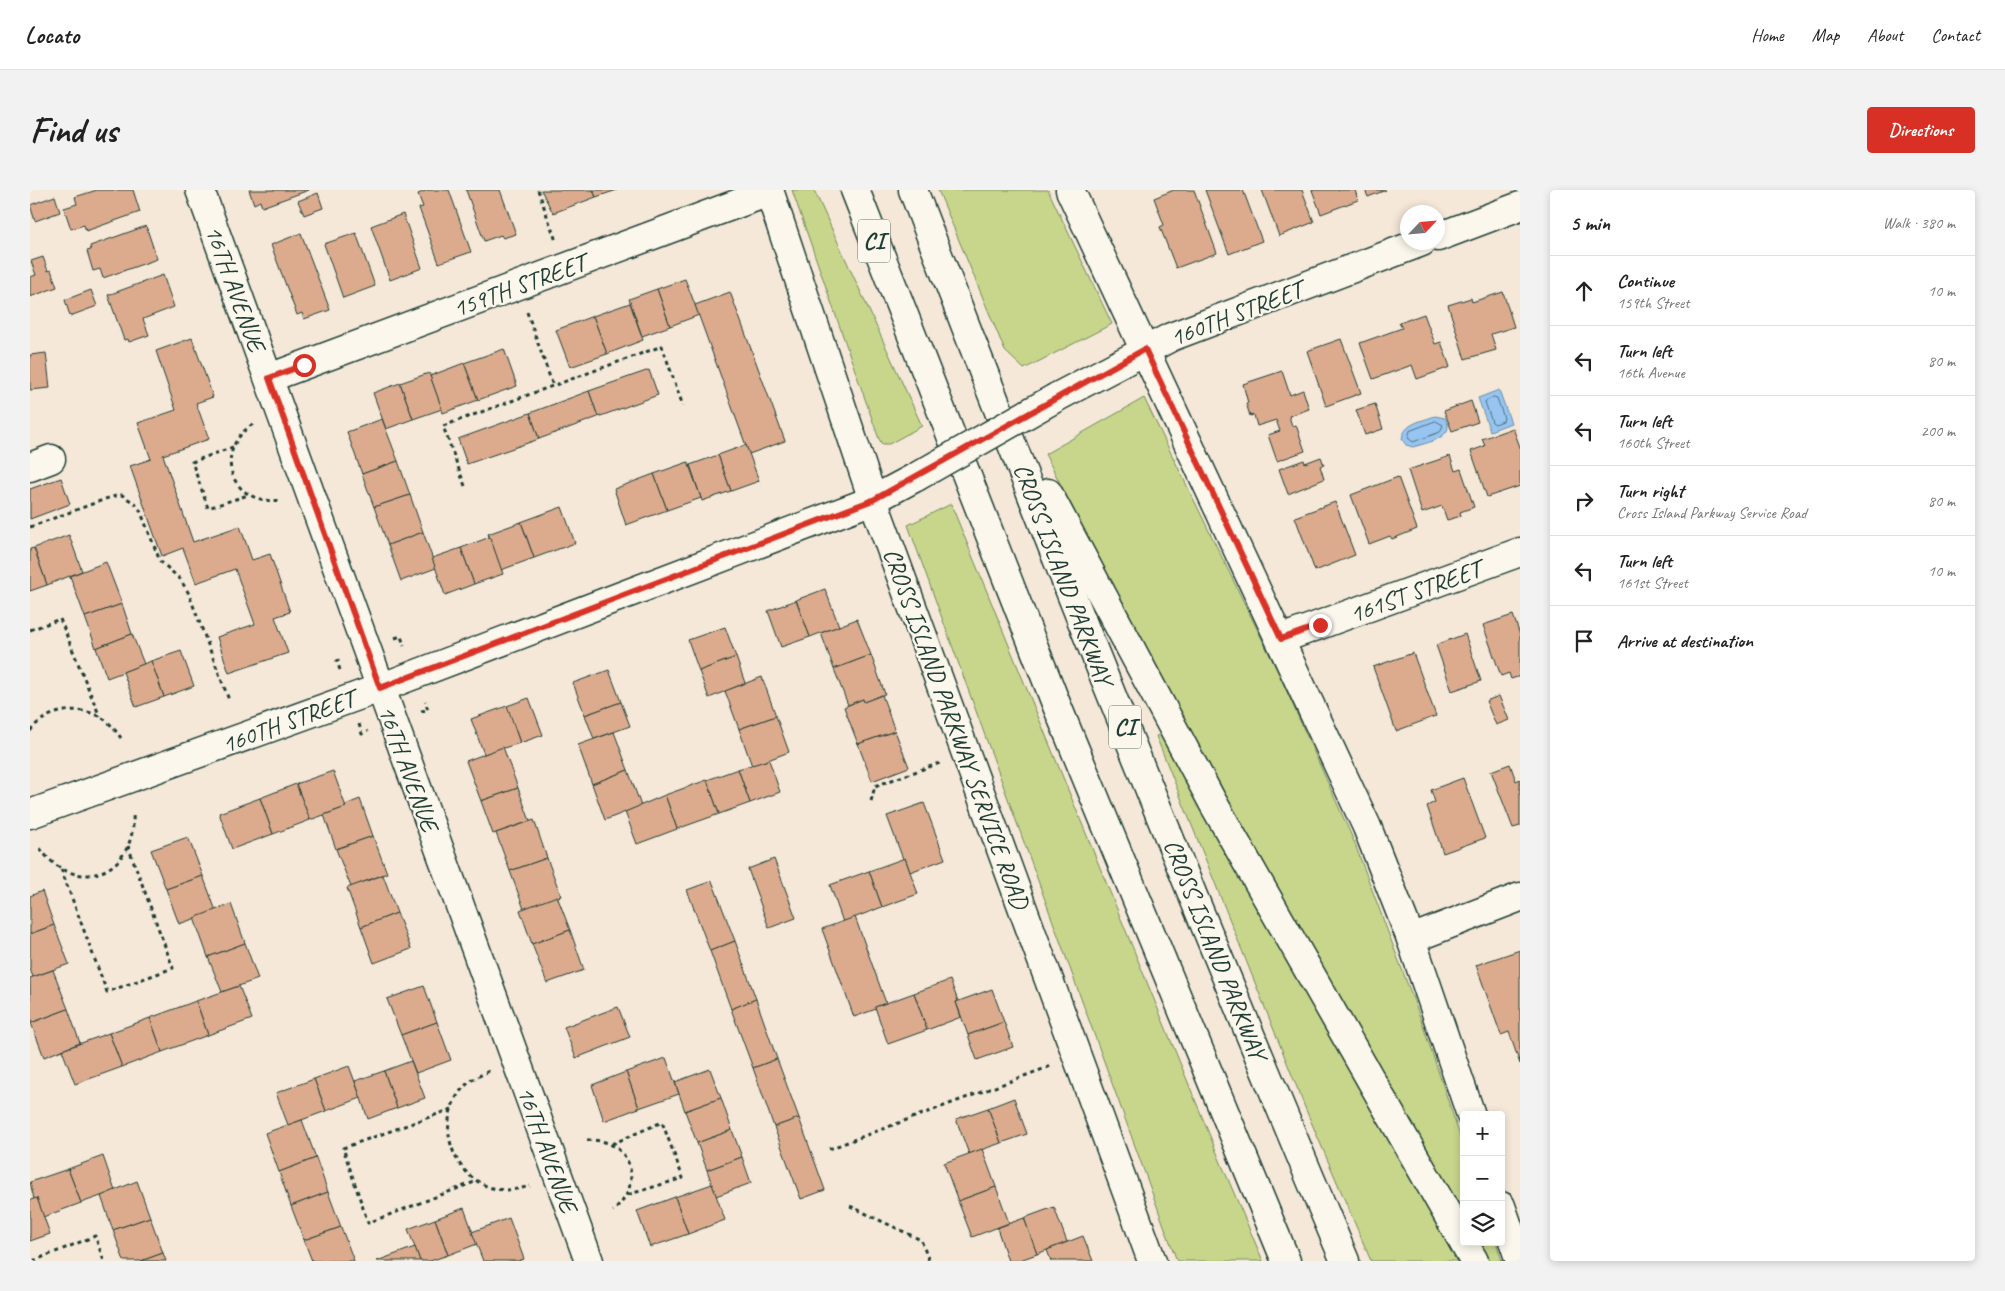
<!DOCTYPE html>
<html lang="en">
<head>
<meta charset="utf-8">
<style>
  :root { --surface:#fff; --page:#f2f2f2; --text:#222; --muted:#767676; --line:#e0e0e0; --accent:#d93025 }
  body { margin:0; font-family:Caveat,sans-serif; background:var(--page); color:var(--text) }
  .controls { position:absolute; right:15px; bottom:15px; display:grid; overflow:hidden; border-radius:5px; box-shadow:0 2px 8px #0003 }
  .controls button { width:45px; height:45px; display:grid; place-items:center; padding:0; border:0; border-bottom:1px solid var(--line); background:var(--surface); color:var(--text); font:25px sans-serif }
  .compass { position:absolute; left:1370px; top:15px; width:45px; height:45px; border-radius:50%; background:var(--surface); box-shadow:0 2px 8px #0003; rotate:64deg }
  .stop { position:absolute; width:15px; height:15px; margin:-11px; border:4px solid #d93025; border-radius:50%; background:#fff }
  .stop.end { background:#d93025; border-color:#fff; box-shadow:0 1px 5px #0008 }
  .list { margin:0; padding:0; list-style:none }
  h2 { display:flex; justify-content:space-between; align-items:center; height:65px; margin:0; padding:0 20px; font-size:21px }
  h2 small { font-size:16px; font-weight:400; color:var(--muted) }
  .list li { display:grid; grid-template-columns:32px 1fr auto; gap:15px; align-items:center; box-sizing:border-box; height:70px; padding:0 20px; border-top:1px solid var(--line) }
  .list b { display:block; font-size:19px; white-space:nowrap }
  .list p { margin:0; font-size:16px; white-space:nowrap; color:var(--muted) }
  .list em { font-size:16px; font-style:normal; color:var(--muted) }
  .icon { flex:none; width:28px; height:28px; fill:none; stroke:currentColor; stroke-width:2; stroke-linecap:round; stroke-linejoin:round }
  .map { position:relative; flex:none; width:1490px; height:1071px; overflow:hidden; border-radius:5px }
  header { display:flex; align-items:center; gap:30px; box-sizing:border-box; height:70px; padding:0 25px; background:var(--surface); border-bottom:1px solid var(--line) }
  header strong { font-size:24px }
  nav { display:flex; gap:28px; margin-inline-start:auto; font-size:18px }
  .intro { display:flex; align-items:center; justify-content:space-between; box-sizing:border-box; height:120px; padding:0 30px }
  h1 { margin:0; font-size:35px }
  .button { padding:12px 22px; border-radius:5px; background:var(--accent); color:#fff; font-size:18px; font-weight:700 }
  main { display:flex; gap:30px; padding:0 30px }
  aside { flex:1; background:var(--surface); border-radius:5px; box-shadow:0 2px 8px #0003 }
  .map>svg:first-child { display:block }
</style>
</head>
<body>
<header>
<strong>Locato</strong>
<nav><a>Home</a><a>Map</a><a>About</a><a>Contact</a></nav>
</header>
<div class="intro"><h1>Find us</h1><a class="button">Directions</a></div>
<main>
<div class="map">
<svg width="1490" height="1071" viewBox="0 0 1490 1071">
  <rect width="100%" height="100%" fill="#f5e8d9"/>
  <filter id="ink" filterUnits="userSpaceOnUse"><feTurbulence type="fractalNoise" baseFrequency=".02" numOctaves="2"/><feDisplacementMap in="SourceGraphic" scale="10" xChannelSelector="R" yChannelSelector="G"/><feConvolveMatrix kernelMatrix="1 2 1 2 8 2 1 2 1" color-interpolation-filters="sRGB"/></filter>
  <g filter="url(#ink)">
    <g fill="#c7d68a" stroke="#738a5f">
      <polygon points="762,0 784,0 892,236 859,254 852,254 849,249"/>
      <polygon points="908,0 1018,0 1082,134 994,179 975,161"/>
      <polygon points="1114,208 1249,484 1323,649 1391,830 1434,958 1434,1027 1132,492 1015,264"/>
      <polygon points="921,314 1189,968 1233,1071 1147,1071 878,335"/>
      <polygon points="1133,544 1261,778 1427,1071 1341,1071 1276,920 1126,546"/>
      <polygon points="1448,1052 1466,1052 1472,1071 1458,1071"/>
    </g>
    <g fill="#97c4f1" stroke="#678ea5">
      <polygon points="1469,200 1481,233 1460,241 1448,208"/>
      <path d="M1405 226 1415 228C1428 247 1396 253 1383 257L1376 255 1372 249C1374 233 1392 231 1405 226Z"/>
    </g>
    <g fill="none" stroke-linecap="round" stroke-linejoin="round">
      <g stroke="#4f7380" stroke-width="1">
        <polygon points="1464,207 1467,208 1474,228 1473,231 1465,234 1462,232 1455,212"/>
        <polygon points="1406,231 1413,235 1410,242 1383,252 1378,248 1380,241"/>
      </g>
    </g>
    <g fill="#dcab8e" stroke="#1f3d34">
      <polygon points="67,0 103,0 110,22 56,41 54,35 41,39 34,18 47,14 45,7"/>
      <polygon points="219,0 279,0 232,17 230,11 224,14"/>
      <polygon points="398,0 419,0 441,62 409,73 389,18 393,17 388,4"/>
      <polygon points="436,0 470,0 486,44 473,48 471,45 454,51"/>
      <polygon points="511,0 563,0 566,7 523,23"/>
      <polygon points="563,0 587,0 566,7"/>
      <polygon points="1144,0 1164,0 1187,63 1146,78 1130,37 1134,35 1124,8"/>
      <polygon points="1175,0 1213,0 1232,51 1199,64"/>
      <polygon points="1232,0 1272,0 1284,32 1249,46"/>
      <polygon points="1282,0 1325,0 1328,10 1291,24"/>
      <polygon points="1335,0 1356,0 1338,7"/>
      <polygon points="288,3 293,18 274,25 268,11"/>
      <polygon points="25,6 30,22 5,31 0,15"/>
      <polygon points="373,24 392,78 360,90 341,36"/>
      <polygon points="116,36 127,69 73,88 70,79 63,81 57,61 61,60 60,56"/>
      <polygon points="271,43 300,120 274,129 272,123 267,125 241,55"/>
      <polygon points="326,43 345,96 313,108 294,54"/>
      <polygon points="13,67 18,81 21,80 27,97 0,107 0,87 6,85 1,71"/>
      <polygon points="133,85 144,117 113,129 119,145 99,152 98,149 94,150 78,105"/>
      <polygon points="655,89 669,125 640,136 627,99"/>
      <polygon points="627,99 640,136 612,146 599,109"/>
      <polygon points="61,100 67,116 40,126 35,110"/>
      <polygon points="700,102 755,251 719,264 665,115"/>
      <polygon points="1473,102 1484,137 1461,144 1466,160 1435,169 1418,115 1441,108 1442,112"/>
      <polygon points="600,113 613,150 577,164 563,126"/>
      <polygon points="1394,124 1405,154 1411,152 1420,177 1387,189 1382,175 1343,189 1330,153 1372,138 1369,133"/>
      <polygon points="563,126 577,164 540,177 526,140"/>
      <polygon points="162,148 183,207 166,213 179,249 133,265 163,352 210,336 222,370 240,364 260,422 245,427 258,463 199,483 187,447 225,434 205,379 166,393 153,358 132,366 100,276 121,269 108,233 146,220 126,161"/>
      <polygon points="1311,149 1331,203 1296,216 1277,161"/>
      <polygon points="474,159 487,196 448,210 434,173"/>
      <polygon points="16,163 20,198 0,200 0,165"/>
      <polygon points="434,173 448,210 413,223 400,186"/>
      <polygon points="619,180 628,205 568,227 559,201"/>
      <polygon points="1252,181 1260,205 1273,200 1279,219 1259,226 1262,236 1266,235 1275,261 1247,271 1238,245 1250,241 1246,230 1227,236 1224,225 1220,226 1216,213 1218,213 1213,194"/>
      <polygon points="399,183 412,219 383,229 370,193"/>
      <polygon points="370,193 383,229 356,239 343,203"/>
      <polygon points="559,201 568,227 509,249 500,223"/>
      <polygon points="1441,211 1448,232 1422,241 1414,221"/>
      <polygon points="1345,214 1353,239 1335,245 1326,220"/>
      <polygon points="500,223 509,249 437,274 428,249"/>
      <polygon points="352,229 368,271 332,284 317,242"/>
      <polygon points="1483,238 1490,257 1490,296 1457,307 1441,261 1455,256 1452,249"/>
      <polygon points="716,255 729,291 701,301 688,265"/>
      <polygon points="688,265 701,301 672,311 660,275"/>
      <polygon points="1420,266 1425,281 1431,279 1444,317 1430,322 1431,326 1417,330 1412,316 1392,323 1378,280"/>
      <polygon points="1291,267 1294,275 1290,276 1294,289 1258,304 1249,279 1274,270 1275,273"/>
      <polygon points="368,271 380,305 344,317 332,284"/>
      <polygon points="658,272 671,308 637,320 624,284"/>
      <polygon points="624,284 637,320 596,335 584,299"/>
      <polygon points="1368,287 1387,339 1362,349 1360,346 1339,354 1321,305"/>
      <polygon points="31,288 40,314 0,329 0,299"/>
      <polygon points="380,305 393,342 358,355 344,317"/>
      <polygon points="1305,312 1325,365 1285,381 1265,327"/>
      <polygon points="532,317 545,353 504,368 491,332"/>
      <polygon points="491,332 504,368 471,380 458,344"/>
      <polygon points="393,342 406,378 371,391 358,355"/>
      <polygon points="39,345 52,381 17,395 4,358"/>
      <polygon points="460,347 473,384 444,394 431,358"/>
      <polygon points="4,358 17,395 0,401 0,359"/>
      <polygon points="431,358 444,394 415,405 402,368"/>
      <polygon points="76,372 92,414 55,427 40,386"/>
      <polygon points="795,399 809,436 780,447 766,410"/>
      <polygon points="766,410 780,447 751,457 738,421"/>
      <polygon points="92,414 102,444 66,458 55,427"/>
      <polygon points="1483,425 1490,445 1490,486 1481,489 1479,483 1471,486 1453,435"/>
      <polygon points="827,429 841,465 804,479 791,443"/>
      <polygon points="695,437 706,467 669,481 658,450"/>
      <polygon points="102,444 114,474 77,488 66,458"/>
      <polygon points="1435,444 1451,491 1422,501 1406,455"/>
      <polygon points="151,461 164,496 134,507 121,471"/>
      <polygon points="1383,463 1406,526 1366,541 1343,477"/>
      <polygon points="841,465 855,504 834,512 833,509 818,515 804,479"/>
      <polygon points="706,467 715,493 679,508 669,481"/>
      <polygon points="121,471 134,507 106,517 93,482"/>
      <polygon points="579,480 591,512 555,525 543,493"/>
      <polygon points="732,487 746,526 709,539 695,501"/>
      <polygon points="852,505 865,541 828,554 814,517 833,509 834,512"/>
      <polygon points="1469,506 1479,530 1466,535 1456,511"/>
      <polygon points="499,508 513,545 490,553 477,516"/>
      <polygon points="591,512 600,536 564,549 555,525"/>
      <polygon points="477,516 490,553 454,564 441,529"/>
      <polygon points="746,526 759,562 722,576 709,539"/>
      <polygon points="865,541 879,577 842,591 828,554"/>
      <polygon points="584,542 598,580 562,594 548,555"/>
      <polygon points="473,557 488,598 451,611 436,571"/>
      <polygon points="739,570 750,602 720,613 708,579"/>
      <polygon points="1480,574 1486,591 1490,589 1490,636 1483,638 1461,581"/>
      <polygon points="708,579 720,613 689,624 677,590"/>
      <polygon points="598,580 611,616 575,630 562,594"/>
      <polygon points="303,581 316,617 280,630 266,594"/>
      <polygon points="1433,588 1455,648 1413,663 1397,616 1405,612 1401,600"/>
      <polygon points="677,590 689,624 647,639 635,605"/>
      <polygon points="266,594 280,630 243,644 230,608"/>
      <polygon points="488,598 500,631 463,644 451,611"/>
      <polygon points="635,605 647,639 607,654 595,622"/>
      <polygon points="230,608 243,644 202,659 189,623"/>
      <polygon points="330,609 343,646 306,659 294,625 316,617 315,615"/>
      <polygon points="894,613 915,669 880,682 875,668 873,669 857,626"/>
      <polygon points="504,630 517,668 480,681 466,643"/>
      <polygon points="343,646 357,683 321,697 306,659"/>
      <polygon points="158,647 173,686 136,699 121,660"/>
      <polygon points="517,668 531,706 494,719 480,681"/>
      <polygon points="875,668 888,704 852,717 839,681"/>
      <polygon points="744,669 766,728 739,738 718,679"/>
      <polygon points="839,681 852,717 813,732 800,695"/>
      <polygon points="353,685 367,723 331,737 317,698"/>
      <polygon points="173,686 186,721 149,734 136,699"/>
      <polygon points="682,691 705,751 680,761 657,700"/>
      <polygon points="12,701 24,735 0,744 0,706"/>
      <polygon points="527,706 540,740 502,754 490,720"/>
      <polygon points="201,714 215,753 178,767 164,728"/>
      <polygon points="367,723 381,759 344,773 331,737"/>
      <polygon points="825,727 856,813 845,817 846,819 824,827 792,739"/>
      <polygon points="24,735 39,774 3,787 0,779 0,744"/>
      <polygon points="540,740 554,780 517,793 502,754"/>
      <polygon points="705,751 726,809 701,819 680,761"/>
      <polygon points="215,753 228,789 192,802 178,767"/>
      <polygon points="1490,760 1490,874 1479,842 1471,845 1446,775"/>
      <polygon points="23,780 38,819 1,833 0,788"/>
      <polygon points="920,790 928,811 926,812 931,827 897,840 884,803"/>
      <polygon points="209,796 222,829 178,845 166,811"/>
      <polygon points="394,796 407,832 371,845 357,809"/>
      <polygon points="962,799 974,832 938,845 926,812"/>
      <polygon points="884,803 897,840 858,854 845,817"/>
      <polygon points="726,809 747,869 723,878 701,819"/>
      <polygon points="166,811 178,845 132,862 120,828"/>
      <polygon points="588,817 600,847 546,868 534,837"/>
      <polygon points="38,819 50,853 14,867 1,833"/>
      <polygon points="120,828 132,862 92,877 79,843"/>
      <polygon points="407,832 421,870 386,883 371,845"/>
      <polygon points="974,832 983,857 947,870 938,845"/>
      <polygon points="79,843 92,877 45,894 32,860"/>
      <polygon points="636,868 649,904 609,918 596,882"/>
      <polygon points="747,869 769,928 744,937 723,878"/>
      <polygon points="381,871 395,908 367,918 354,881"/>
      <polygon points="319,876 331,908 296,921 284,889"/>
      <polygon points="680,879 691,908 655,921 645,892"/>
      <polygon points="354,881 367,918 338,929 325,891"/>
      <polygon points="596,882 609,918 574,931 562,895"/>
      <polygon points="284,889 296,921 258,935 246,903"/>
      <polygon points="691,908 702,940 667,953 655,921"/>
      <polygon points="984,908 997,944 971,953 958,918"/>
      <polygon points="958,918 971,953 939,964 926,929"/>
      <polygon points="769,928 795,1000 771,1009 744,937"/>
      <polygon points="272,930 286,968 249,982 235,943"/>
      <polygon points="702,940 712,967 677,980 667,953"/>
      <polygon points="952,959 966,997 928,1011 914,973"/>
      <polygon points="73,966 85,1001 51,1013 38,979"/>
      <polygon points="712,967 721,993 686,1006 677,980"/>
      <polygon points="286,968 298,1002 261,1016 249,982"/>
      <polygon points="38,979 51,1013 13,1027 7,1008 4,1009 0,992"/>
      <polygon points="107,991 120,1027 83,1040 71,1006"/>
      <polygon points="682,994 695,1030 658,1044 645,1007"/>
      <polygon points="966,997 979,1033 942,1047 928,1011"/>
      <polygon points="298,1002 311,1037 274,1050 261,1016"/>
      <polygon points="645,1007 658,1044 620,1057 607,1021"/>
      <polygon points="7,1008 20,1044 0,1051 0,1010"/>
      <polygon points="1024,1017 1037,1052 1007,1064 994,1028"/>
      <polygon points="434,1018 447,1054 418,1065 405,1029"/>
      <polygon points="120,1027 133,1063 111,1071 94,1071 83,1040"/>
      <polygon points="479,1028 494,1069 488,1071 453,1071 442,1042"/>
      <polygon points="994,1028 1007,1064 987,1071 978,1071 967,1038"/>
      <polygon points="405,1029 418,1065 400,1071 390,1071 378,1039"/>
      <polygon points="311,1037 324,1071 282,1071 274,1050"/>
      <polygon points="1053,1046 1063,1071 1021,1071 1017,1060"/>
      <polygon points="385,1057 390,1071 347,1071"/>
      <polygon points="133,1063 136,1071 111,1071"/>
    </g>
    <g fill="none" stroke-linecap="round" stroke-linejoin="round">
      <g stroke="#1f3d34" stroke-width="31">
        <g id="minor">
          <polyline points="170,0 559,1071"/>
          <polyline points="739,0 843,310 1122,1071"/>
          <polyline points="1040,0 1337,637 1381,749 1441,925"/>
          <polyline points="1408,47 1490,16"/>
          <polyline points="239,188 674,26 739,2 738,0"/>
          <polyline points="1027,207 1141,147 1392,52"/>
          <polyline points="0,277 21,269"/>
          <polyline points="1251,449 1490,362"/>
          <polyline points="0,624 350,498 591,406 843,310 886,287"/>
          <polyline points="1381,749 1490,707"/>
          <polyline points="1471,1016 1490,1071"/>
        </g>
      </g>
      <g stroke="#1f3d34" stroke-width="31">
        <g id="highway">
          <polyline points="825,0 1027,516 1256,1071"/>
          <path d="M883 0C1021 359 1165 717 1315 1071"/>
          <polyline points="1018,303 1182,611 1444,1071"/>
        </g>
      </g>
      <g stroke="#1f3d34" stroke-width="3" stroke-dasharray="4 4" stroke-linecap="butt">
        <polyline points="508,0 526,51"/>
        <polyline points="497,122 523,196"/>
        <path d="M223 234C181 262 201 317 252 310"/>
        <polyline points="203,257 162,272 178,318 218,305"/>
        <polyline points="435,296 413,236 632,156 653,216"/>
        <polyline points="0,337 81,307 92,305 106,314 110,320 130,371 150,389 158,402 199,510"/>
        <polyline points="0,440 30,429 70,527"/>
        <polyline points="365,448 371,446 374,456"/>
        <polyline points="310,480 307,471 311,469"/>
        <polyline points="391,521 398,520 395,511"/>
        <polyline points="329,534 332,544 338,541"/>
        <path d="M0 541C16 520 46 515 69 526 79 531 85 540 91 548"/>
        <polyline points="841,611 845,596 910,573"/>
        <path d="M10 658C44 708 107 684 103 624"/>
        <polyline points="31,679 77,802 143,778 98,656"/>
        <path d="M459 881C449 886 440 890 433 898 405 930 420 983 459 997 473 1002 486 1000 500 996"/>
        <polyline points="422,919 313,958 338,1033 447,991"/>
        <path d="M557 950C601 948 616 994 583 1021"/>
        <polyline points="582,954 632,932 653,988 597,1005"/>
        <polyline points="799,959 1021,876"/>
        <polyline points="820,1016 891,1050 899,1071"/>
        <polyline points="3,1071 65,1046 74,1071"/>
      </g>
      <use href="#minor" stroke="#fbf7ec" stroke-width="28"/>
      <use href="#highway" stroke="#fbf7ec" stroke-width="28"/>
      <g stroke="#1f3d34" stroke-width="31" stroke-linecap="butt">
        <polyline id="minor-bridge" points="886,287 1027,207"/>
      </g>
      <use href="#minor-bridge" stroke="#fbf7ec" stroke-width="28"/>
    </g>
  </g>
  <g fill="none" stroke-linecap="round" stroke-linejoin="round" filter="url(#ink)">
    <polyline stroke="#d93025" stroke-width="6" points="274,175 239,188 350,498 843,310 1115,159 1251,449 1290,435"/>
  </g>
  <g text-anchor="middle" stroke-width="4.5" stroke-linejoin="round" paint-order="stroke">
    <g fill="#fbf7ec" stroke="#61756b" stroke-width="1">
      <rect x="828" y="29.5" width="32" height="43" rx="4"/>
      <rect x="1079" y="515.5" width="32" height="43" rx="4"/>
    </g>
    <g font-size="24" font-weight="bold" fill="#1f3d34">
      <text x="844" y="59">CI</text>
      <text x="1095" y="545">CI</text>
    </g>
    <g font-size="25" fill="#1f3d34" stroke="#fbf7ec">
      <text transform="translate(489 95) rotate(-20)" y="9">159TH STREET</text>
      <text transform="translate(206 98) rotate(70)" y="9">16TH AVENUE</text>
      <text transform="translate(1206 123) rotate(-21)" y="9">160TH STREET</text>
      <text transform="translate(1034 384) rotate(69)" y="9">CROSS ISLAND PARKWAY</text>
      <text transform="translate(1385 401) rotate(-20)" y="9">161ST STREET</text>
      <text transform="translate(258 531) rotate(-20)" y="9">160TH STREET</text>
      <text transform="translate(927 538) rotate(70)" y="9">CROSS ISLAND PARKWAY SERVICE ROAD</text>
      <text transform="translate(379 578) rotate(70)" y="9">16TH AVENUE</text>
      <text transform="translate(1186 759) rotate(68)" y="9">CROSS ISLAND PARKWAY</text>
      <text transform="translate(518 959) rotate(70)" y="9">16TH AVENUE</text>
    </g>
  </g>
</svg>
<div class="controls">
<button>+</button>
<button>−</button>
<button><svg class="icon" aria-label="layers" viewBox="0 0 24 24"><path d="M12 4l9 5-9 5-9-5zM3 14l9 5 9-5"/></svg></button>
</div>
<svg class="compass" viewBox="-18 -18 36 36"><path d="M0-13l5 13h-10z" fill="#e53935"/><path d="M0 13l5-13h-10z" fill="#767676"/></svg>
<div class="stop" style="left:274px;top:175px"></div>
<div class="stop end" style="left:1290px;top:435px"></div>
</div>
<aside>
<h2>5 min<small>Walk · 380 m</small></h2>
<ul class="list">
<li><svg class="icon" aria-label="ahead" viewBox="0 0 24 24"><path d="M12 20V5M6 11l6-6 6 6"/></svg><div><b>Continue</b><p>159th Street</p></div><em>10 m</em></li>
<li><svg class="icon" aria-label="left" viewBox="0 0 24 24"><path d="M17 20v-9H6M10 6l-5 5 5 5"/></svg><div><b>Turn left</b><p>16th Avenue</p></div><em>80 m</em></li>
<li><svg class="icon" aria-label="left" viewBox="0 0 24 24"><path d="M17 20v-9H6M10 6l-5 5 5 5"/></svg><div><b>Turn left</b><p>160th Street</p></div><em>200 m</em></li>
<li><svg class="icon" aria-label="right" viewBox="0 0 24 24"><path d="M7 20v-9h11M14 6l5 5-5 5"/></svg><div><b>Turn right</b><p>Cross Island Parkway Service Road</p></div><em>80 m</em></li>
<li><svg class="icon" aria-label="left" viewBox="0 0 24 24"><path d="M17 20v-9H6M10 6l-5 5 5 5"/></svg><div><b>Turn left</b><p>161st Street</p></div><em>10 m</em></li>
<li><svg class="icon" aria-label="arrive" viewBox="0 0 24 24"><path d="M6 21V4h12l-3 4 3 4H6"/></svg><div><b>Arrive at destination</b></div></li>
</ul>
</aside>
</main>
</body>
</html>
